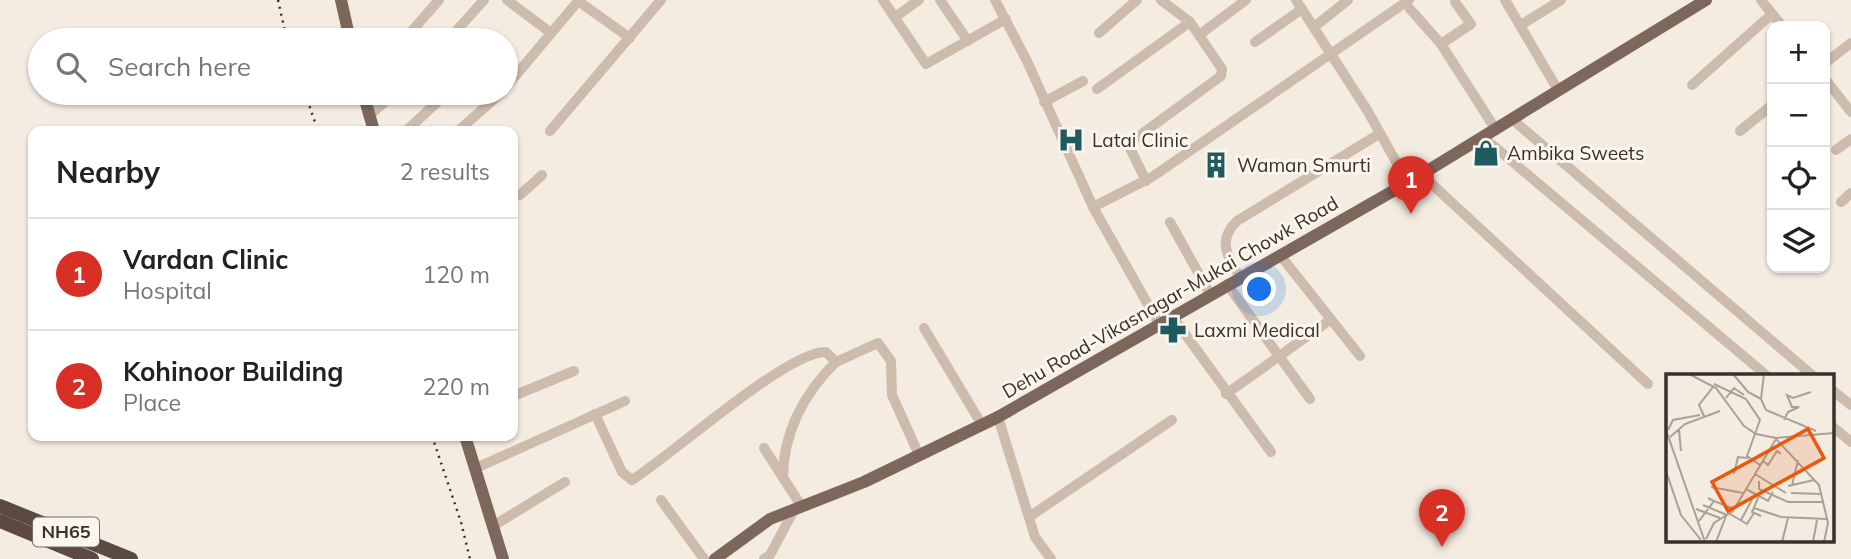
<!DOCTYPE html>
<html lang="en">
<head>
<meta charset="utf-8">
<style>
  :root { --surface:#fff; --page:#f2f2f2; --text:#222; --muted:#767676; --line:#e0e0e0; --accent:#d93025 }
  body { margin:0; font-family:Mulish,sans-serif; background:var(--page); color:var(--text) }
  .controls { position:absolute; right:21px; top:21px; display:grid; overflow:hidden; border-radius:14px; box-shadow:0 2px 5px #0004 }
  .controls button { width:63px; height:63px; display:grid; place-items:center; padding:0; border:0; border-bottom:2px solid var(--line); background:var(--surface); color:var(--text); font:35px sans-serif }
  .you { position:absolute; left:1260px; top:290px; width:24px; height:24px; margin:-18px; border:5px solid #fff; border-radius:50%; background:#1a73e8; box-shadow:0 0 0 10px #1a73e833 }
  .badge { display:grid; place-items:center; width:46px; height:46px; border-radius:50%; background:var(--accent); color:#fff; font-size:23px; font-weight:700 }
  .pin { position:absolute; translate:-50% -58px; filter:drop-shadow(0 2px 4px #0008) }
  .pin::after { content:''; position:absolute; top:37px; width:24px; height:21px; background:inherit; clip-path:polygon(0 0,100% 0,50% 100%) }
  .list { margin:0; padding:0; list-style:none }
  h2 { display:flex; justify-content:space-between; align-items:center; height:91px; margin:0; padding:0 28px; font-size:30px }
  h2 small { font-size:23px; font-weight:400; color:var(--muted) }
  .list li { display:grid; grid-template-columns:46px 1fr auto; gap:21px; align-items:center; box-sizing:border-box; height:112px; padding:0 28px; border-top:2px solid var(--line) }
  .list b { display:block; font-size:26px; white-space:nowrap }
  .list p { margin:0; font-size:23px; white-space:nowrap; color:var(--muted) }
  .list em { font-size:23px; font-style:normal; color:var(--muted) }
  .icon { flex:none; width:38px; height:38px; fill:none; stroke:currentColor; stroke-width:2; stroke-linecap:round; stroke-linejoin:round }
  .map { position:relative; flex:none; width:1851px; height:559px; overflow:hidden }
  .search { position:absolute; background:var(--surface); box-shadow:0 2px 5px #0004; left:28px; top:28px; width:490px; height:77px; display:flex; align-items:center; gap:18px; box-sizing:border-box; padding:0 24px; border-radius:38px; color:var(--muted); font-size:26px }
  .panel { position:absolute; background:var(--surface); box-shadow:0 2px 5px #0004; left:28px; top:126px; width:490px; height:315px; border-radius:14px }
  .map>svg:first-child { display:block }
</style>
</head>
<body>
<div class="map">
<svg width="1851" height="559" viewBox="0 0 1851 559">
  <rect width="100%" height="100%" fill="#f4ebe1"/>
  <g fill="none" stroke-linecap="round" stroke-linejoin="round">
    <g stroke="#cdbbac" stroke-width="10">
      <polyline points="507,0 551,33"/>
      <polyline points="883,0 926,64 1006,19"/>
      <polyline points="940,0 968,41"/>
      <polyline points="995,0 1027,61 1093,207 1159,324"/>
      <polyline points="1296,0 1367,110 1408,183"/>
      <polyline points="1505,0 1558,90"/>
      <polyline points="1761,0 1782,26"/>
      <polyline points="578,1 630,38"/>
      <polyline points="1410,9 1441,44 1496,130"/>
      <polyline points="895,17 919,0"/>
      <polyline points="1521,25 1561,0"/>
      <polyline points="1314,27 1348,0"/>
      <polyline points="1099,33 1137,0"/>
      <polyline points="1199,35 1246,0"/>
      <polyline points="404,40 439,0"/>
      <polyline points="448,40 484,0"/>
      <polyline points="1255,42 1302,9"/>
      <polyline points="1441,44 1471,24 1455,2"/>
      <polyline points="1825,63 1851,43"/>
      <polyline points="1825,79 1851,112"/>
      <polyline points="1692,85 1772,14"/>
      <polyline points="506,87 579,0"/>
      <polyline points="1097,89 1190,22"/>
      <polyline points="1044,102 1083,81"/>
      <polyline points="370,115 395,93"/>
      <polyline points="1513,120 1812,375"/>
      <polyline points="406,131 447,93"/>
      <polyline points="458,131 501,93"/>
      <polyline points="550,131 661,0"/>
      <polyline points="1740,131 1772,105"/>
      <polyline points="1483,137 1766,375"/>
      <polyline points="1836,150 1851,139"/>
      <polyline points="1422,175 1648,384"/>
      <polyline points="1146,181 1128,144 1221,76 1222,69 1190,22 1161,0"/>
      <polyline points="513,192 520,195 542,175"/>
      <polyline points="1841,202 1851,193"/>
      <polyline points="1093,207 1152,177 1409,0"/>
      <polyline points="1170,222 1210,294"/>
      <polyline points="1280,255 1360,356"/>
      <path d="M1240 277C1227 256 1217 240 1237 221L1379 134"/>
      <polyline points="1227,284 1310,399"/>
      <polyline points="1172,316 1271,452"/>
      <polyline points="924,328 982,425"/>
      <polyline points="1832,390 1851,405"/>
      <polyline points="1226,394 1330,320"/>
      <polyline points="513,396 574,371"/>
      <path d="M595 414 622 472 632 480C672 455 787 351 826 352L836 362 878 343 891 361 892 395 919 455"/>
      <polyline points="998,417 1035,537 1051,559"/>
      <polyline points="1832,426 1851,442"/>
      <polyline points="764,448 802,507"/>
      <polyline points="476,468 625,401"/>
      <path d="M783 478C783 433 804 393 836 362"/>
      <polyline points="661,500 704,559"/>
      <polyline points="1029,517 1172,420"/>
      <polyline points="493,526 565,482"/>
      <polyline points="764,559 770,555 794,510"/>
    </g>
    <g stroke="#7d675c" stroke-width="12">
      <polyline points="341,0 350,40"/>
      <polyline points="363,93 374,131"/>
      <polyline points="465,436 503,559"/>
      <polyline points="715,559 770,519 864,482 998,417 1414,179 1706,0"/>
    </g>
    <g stroke="#5c4a42" stroke-width="14">
      <polyline points="0,506 131,559"/>
      <polyline points="0,521 92,559"/>
    </g>
    <g stroke="#3b302b" stroke-width="2.5" stroke-dasharray="2 5" stroke-linecap="butt">
      <polyline points="278,0 287,40"/>
      <polyline points="305,93 318,131"/>
      <polyline points="432,436 461,522 470,559"/>
    </g>
  </g>
  <defs>
    <g id="hospital-bare" transform="scale(2.1)"><path d="M-5-5h3v3.5h4V-5h3V5h-3V1.5h-4V5h-3Z" fill="#1f5a5e" stroke="#fbf5ee" stroke-width="2.5" paint-order="stroke"/></g>
    <g id="shop-bare" transform="scale(2.1)"><path d="M-5-2.5h2.3a2.7 3.5 0 0 1 5.4 0H5L5.5 6h-11ZM-1.5-2.5h3a1.5 2.3 0 0 0-3 0Z" fill="#1f5a5e" stroke="#fbf5ee" stroke-width="2.5" paint-order="stroke"/></g>
    <g id="building-bare" transform="scale(2.1)"><path d="M-4-6H4V6H1V3H-1V6H-4ZM-2.5-4.3h1.7v1.8h-1.7ZM.8-4.3h1.7v1.8H.8ZM-2.5-1h1.7V.8h-1.7ZM.8-1h1.7V.8H.8Z" fill="#1f5a5e" stroke="#fbf5ee" stroke-width="2.5" paint-order="stroke"/></g>
    <g id="pharmacy-bare" transform="scale(2.1)"><path d="M-2-6h4v4h4v4h-4v4h-4v-4h-4v-4h4Z" fill="#1f5a5e" stroke="#fbf5ee" stroke-width="2.5" paint-order="stroke"/></g>
  </defs>
  <g fill-rule="evenodd">
    <use href="#hospital-bare" x="1071" y="140"/>
    <use href="#shop-bare" x="1486" y="153"/>
    <use href="#building-bare" x="1216" y="165"/>
    <use href="#pharmacy-bare" x="1173" y="330"/>
  </g>
  <g text-anchor="middle" stroke-width="6" stroke-linejoin="round" paint-order="stroke">
    <rect fill="#fbf5ee" stroke="#756b66" stroke-width="2" x="33" y="517.5" width="66" height="29" rx="5"/>
    <g font-size="18" font-weight="bold" fill="#3b302b">
      <text x="66" y="538">NH65</text>
    </g>
    <g font-size="19" fill="#3b302b" stroke="#fbf5ee" text-anchor="start">
      <text x="1092" y="147">Latai Clinic</text>
      <text x="1507" y="160">Ambika Sweets</text>
      <text x="1237" y="172">Waman Smurti</text>
      <text x="1194" y="337">Laxmi Medical</text>
    </g>
    <g font-size="19" fill="#3b302b" stroke="#fbf5ee">
      <text transform="translate(1170 297) rotate(-30)" y="7">Dehu Road-Vikasnagar-Mukai Chowk Road</text>
    </g>
  </g>
  <g transform="translate(1666 374)">
    <rect width="168" height="168" fill="#f4ebe1"/>
    <path fill="none" stroke="#aaa098" stroke-width="2" d="M23 0 50 14 78 52 90 60 110 64 168 59M67 0 82 18 95 25M98 0 95 25 100 36 150 57M48 10 80 25 94 46 81 82 94 91M60 24 68 14 78 21M38 42 33 31 47 13M118 46 122 38 133 33H126L121 21 127 24 145 18M0 56 39 168M2 56 7 46 34 41M13 56 15 77M4 63 19 50 54 37M97 87 102 91 111 77 115 80M0 97 15 141 35 166M68 100 72 83 82 84M89 100 120 119M93 107V115L122 128H158M126 111 132 86M122 112 148 106M45 113 77 119M80 115 102 127 107 118M125 119 154 120M93 122 86 138 95 142M48 127 68 135M37 131 61 141M88 134 115 143 161 145M30 135 54 144M64 140 81 150 88 139M75 146 89 120M33 147 48 127 42 124M40 165 48 149 67 137 110 65 153 111 162 149 158 168M50 168 60 142M116 168 122 144M147 168 151 146"/>
    <path fill="#e8590c" fill-opacity="0.15" stroke="#e8590c" stroke-width="3.5" d="M142 55 158 84 62 137 46 108Z"/>
    <rect width="168" height="168" fill="none" stroke="#3b302b" stroke-width="3.5"/>
  </g>
</svg>
<div class="controls">
<button>+</button>
<button>−</button>
<button><svg class="icon" aria-label="locate" viewBox="0 0 24 24"><circle cx="12" cy="12" r="6"/><path d="M12 2v4M12 18v4M2 12h4M18 12h4"/></svg></button>
<button><svg class="icon" aria-label="layers" viewBox="0 0 24 24"><path d="M12 4l9 5-9 5-9-5zM3 14l9 5 9-5"/></svg></button>
</div>
<div class="you"></div>
<div class="pin badge" style="left:1411px;top:214px">1</div>
<div class="pin badge" style="left:1442px;top:547px">2</div>
<div class="search"><svg class="icon" aria-label="search" viewBox="0 0 24 24"><circle cx="10" cy="10" r="6"/><path d="M15 15l6 6"/></svg>Search here</div>
<section class="panel">
<h2>Nearby<small>2 results</small></h2>
<ul class="list">
<li><span class="badge">1</span><div><b>Vardan Clinic</b><p>Hospital</p></div><em>120 m</em></li>
<li><span class="badge">2</span><div><b>Kohinoor Building</b><p>Place</p></div><em>220 m</em></li>
</ul>
</section>
</div>
</body>
</html>
